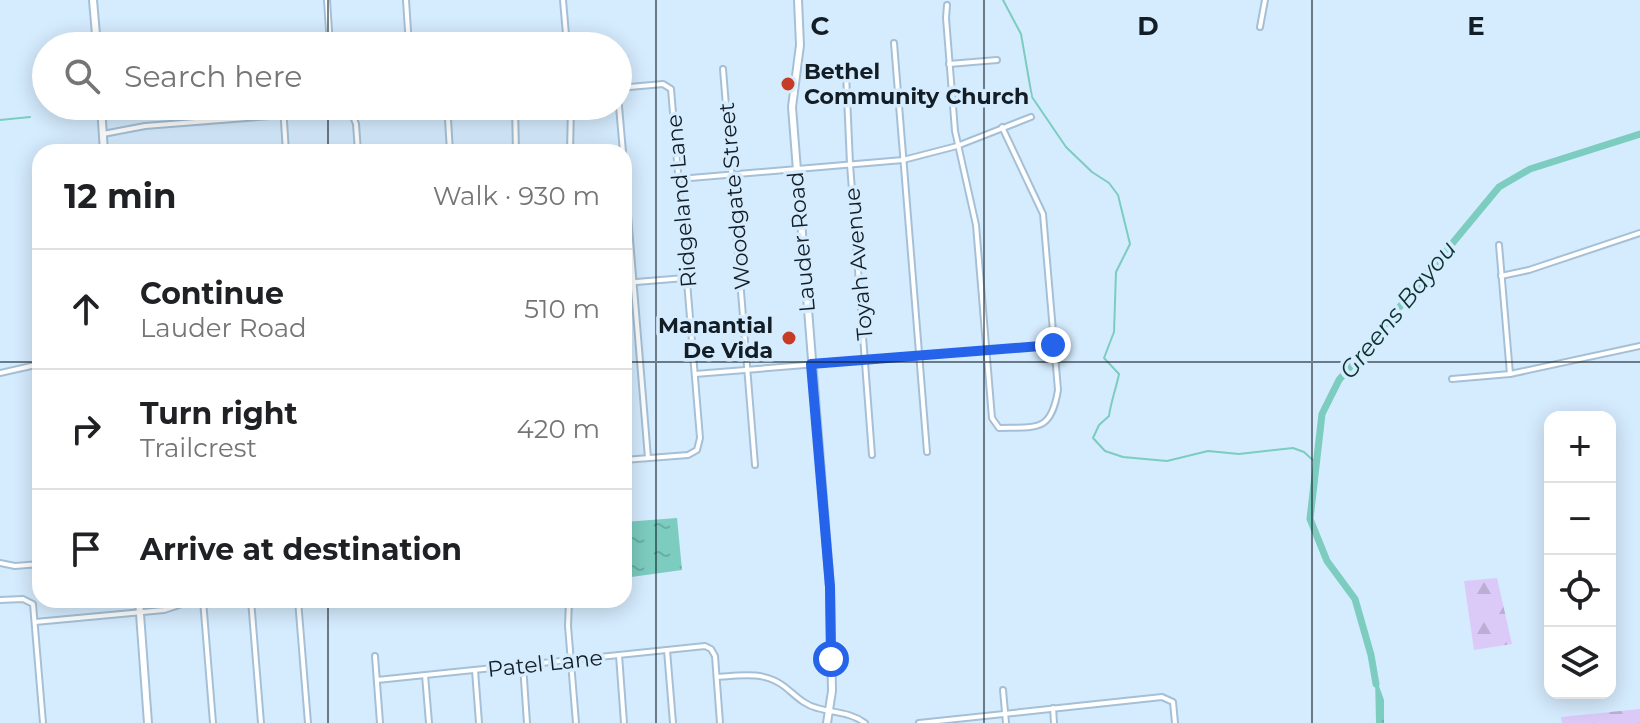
<!DOCTYPE html>
<html lang="en">
<head>
<meta charset="utf-8">
<style>
  :root { --surface:#fff; --page:#f2f2f2; --text:#202124; --muted:#757577; --line:#e0e0e0 }
  body { margin:0; font-family:Montserrat,sans-serif; background:var(--page); color:var(--text) }
  .controls { position:absolute; right:24px; bottom:24px; display:grid; overflow:hidden; border-radius:16px; box-shadow:0 4px 20px #0003 }
  .controls button { width:72px; height:72px; display:grid; place-items:center; padding:0; border:0; border-bottom:2px solid var(--line); background:var(--surface); color:var(--text); font:40px sans-serif }
  .stop { position:absolute; width:24px; height:24px; margin:-18px; border:6px solid #2563eb; border-radius:50%; background:#fff }
  .stop.end { background:#2563eb; border-color:#fff; box-shadow:0 2px 8px #0008 }
  .list { margin:0; padding:0; list-style:none }
  h2 { display:flex; justify-content:space-between; align-items:center; height:104px; margin:0; padding:0 32px; font-size:34px }
  h2 small { font-size:26px; font-weight:400; color:var(--muted) }
  .list li { display:grid; grid-template-columns:52px 1fr auto; gap:24px; align-items:center; box-sizing:border-box; height:120px; padding:0 32px; border-top:2px solid var(--line) }
  .list b { display:block; font-size:30px; white-space:nowrap }
  .list p { margin:0; font-size:26px; white-space:nowrap; color:var(--muted) }
  .list em { font-size:26px; font-style:normal; color:var(--muted) }
  .icon { flex:none; width:44px; height:44px; fill:none; stroke:currentColor; stroke-width:2; stroke-linecap:round; stroke-linejoin:round }
  .map { position:relative; flex:none; width:1640px; height:723px; overflow:hidden }
  .search { position:absolute; background:var(--surface); box-shadow:0 4px 20px #0003; left:32px; top:32px; width:600px; height:88px; display:flex; align-items:center; gap:20px; box-sizing:border-box; padding:0 28px; border-radius:44px; color:var(--muted); font-size:30px }
  .panel { position:absolute; background:var(--surface); box-shadow:0 4px 20px #0003; left:32px; top:144px; width:600px; height:464px; border-radius:24px }
  .map>svg:first-child { display:block }
</style>
</head>
<body>
<div class="map">
<svg width="1640" height="723" viewBox="0 0 1640 723">
  <defs>
    <pattern id="forest-firs" width="22" height="20" patternUnits="userSpaceOnUse" patternTransform="scale(2)"><rect width="22" height="20" fill="#dbcaf7"/><path d="M5 1l3.5 6h-7zM16 11l3.5 6h-7z" fill="#bbadd4"/></pattern>
    <pattern id="water-ripples" width="26" height="14" patternUnits="userSpaceOnUse" patternTransform="scale(2)"><rect width="26" height="14" fill="#7cccbf"/><path d="M2 4q2-2 4 0t4 0M15 11q2-2 4 0t4 0" fill="none" stroke="#6aafa4"/></pattern>
  </defs>
  <rect width="100%" height="100%" fill="#d5ecfe"/>
  <g fill="url(#forest-firs)">
    <polygon points="1497,578 1512,644 1474,650 1464,581"/>
    <polygon points="1640,709 1640,723 1562,723 1561,717"/>
  </g>
  <g fill="url(#water-ripples)">
    <polygon points="677,518 682,570 624,578 624,522"/>
    <polygon points="1375,675 1384,700 1384,723 1376,723"/>
  </g>
  <g fill="none" stroke-linecap="round" stroke-linejoin="round">
    <g stroke="#7cccbf" stroke-width="2">
      <path d="M1003 0 1021 34 1032 97 1066 147 1092 172 1109 183 1118 195 1130 244 1116 272 1114 332 1104 358 1119 374C1116 389 1111 401 1109 416L1099 425 1093 438 1105 451 1123 457 1167 461 1208 451 1239 454 1293 448 1304 452 1316 463"/>
      <polyline points="0,120 30,117"/>
    </g>
    <polyline stroke="#7cccbf" stroke-width="7" points="1376,684 1371,655 1355,599 1327,561 1310,519 1322,414 1339,380 1499,187 1530,169 1640,134"/>
    <g stroke="#a5c0d6" stroke-width="8">
      <g id="minor">
        <polyline points="327,0 330,46"/>
        <polyline points="406,0 409,46"/>
        <polyline points="563,0 567,46"/>
        <path d="M947 5 946 18 955 131 976 225 992 418 999 428C1038 427 1051 432 1058 390L1043 214 1002 127"/>
        <polyline points="1260,27 1265,0"/>
        <polyline points="894,43 927,452"/>
        <polyline points="949,64 997,60"/>
        <polyline points="723,69 755,465"/>
        <polyline points="846,73 850,164 872,455"/>
        <polyline points="618,88 663,84 671,89 700,438 697,450 688,455 624,460"/>
        <polyline points="618,95 623,152"/>
        <polyline points="283,106 286,152"/>
        <polyline points="349,106 356,124 358,152"/>
        <polyline points="444,106 448,119 450,152"/>
        <polyline points="515,106 516,152"/>
        <polyline points="103,134 145,126 283,115"/>
        <polyline points="570,152 571,106"/>
        <polyline points="624,167 648,458"/>
        <polyline points="679,179 903,160 957,146 1031,117"/>
        <polyline points="1499,245 1510,374"/>
        <polyline points="1501,276 1529,270 1640,233"/>
        <polyline points="624,283 685,278"/>
        <polyline points="0,373 40,364"/>
        <polyline points="695,374 1053,345"/>
        <polyline points="1452,379 1510,374 1640,346"/>
        <polyline points="0,563 15,566 40,564"/>
        <polyline points="0,600 23,599 33,604 43,723"/>
        <polyline points="203,600 213,723"/>
        <polyline points="251,600 261,723"/>
        <polyline points="298,600 308,723"/>
        <polyline points="569,600 568,626 576,723"/>
        <polyline points="35,622 164,610 185,603 208,600"/>
        <polyline points="667,650 673,723"/>
        <polyline points="619,655 624,723"/>
        <polyline points="375,656 380,723"/>
        <polyline points="523,665 527,723"/>
        <polyline points="475,670 479,723"/>
        <polyline points="425,675 429,723"/>
        <path d="M717 677C741 675 765 671 785 687 795 695 804 705 817 708 834 713 850 712 865 723"/>
        <polyline points="377,680 705,646 711,649 715,656 720,723"/>
        <polyline points="1003,690 1006,723"/>
        <polyline points="1053,708 1054,723"/>
        <polyline points="919,723 1162,697 1173,702 1175,723"/>
      </g>
    </g>
    <g stroke="#a5c0d6" stroke-width="10">
      <g id="secondary">
        <polyline points="93,0 97,46"/>
        <polyline points="798,0 800,45 792,107 830,587 832,691 827,723"/>
        <polyline points="101,106 104,152"/>
        <polyline points="139,600 148,723"/>
      </g>
    </g>
    <use href="#minor" stroke="#fff" stroke-width="4"/>
    <use href="#secondary" stroke="#fff" stroke-width="6"/>
  </g>
  <g fill="none" stroke-linecap="round" stroke-linejoin="round">
    <polyline stroke="#2563eb" stroke-width="10" points="831,659 830,587 811,364 1053,345"/>
  </g>
  <path fill="none" stroke="#131d25" stroke-width="2" stroke-opacity="0.55" d="M328 0V46M656 0V723M984 0V723M1312 0V723M328 106V152M0 362H40M624 362H1640M328 600V723"/>
  <g fill="#c73b26" stroke="#d5ecfe" stroke-width="3">
    <circle cx="788" cy="84" r="8"/>
    <circle cx="789" cy="338" r="8"/>
  </g>
  <g text-anchor="middle" stroke-width="7" stroke-linejoin="round" paint-order="stroke">
    <g font-size="22" font-weight="bold" fill="#131d25" stroke="#d5ecfe" text-anchor="start">
      <text x="804" y="79">Bethel<tspan x="804" dy="25">Community Church</tspan></text>
      <text x="773" y="333" text-anchor="end">Manantial<tspan x="773" dy="25">De Vida</tspan></text>
    </g>
    <g font-size="22" fill="#131d25" stroke="#d5ecfe">
      <text transform="translate(734 196) rotate(-95)" y="8">Woodgate Street</text>
      <text transform="translate(681 201) rotate(-95)" y="8">Ridgeland Lane</text>
      <text transform="translate(801 242) rotate(-95)" y="8">Lauder Road</text>
      <text transform="translate(858 264) rotate(-95)" y="8">Toyah Avenue</text>
      <text transform="translate(545 663) rotate(-6)" y="8">Patel Lane</text>
    </g>
    <g font-size="24" font-style="italic" fill="#0b332e" stroke="#d5ecfe">
      <text transform="translate(1398 310) rotate(-51)" y="8">Greens Bayou</text>
    </g>
  </g>
  <g font-size="26" text-anchor="middle" font-weight="bold" fill="#131d25" stroke="#d5ecfe" stroke-width="7" stroke-linejoin="round" paint-order="stroke">
    <text x="820" y="35">C</text>
    <text x="1148" y="35">D</text>
    <text x="1476" y="35">E</text>
  </g>
</svg>
<div class="controls">
<button>+</button>
<button>−</button>
<button><svg class="icon" aria-label="locate" viewBox="0 0 24 24"><circle cx="12" cy="12" r="6"/><path d="M12 2v4M12 18v4M2 12h4M18 12h4"/></svg></button>
<button><svg class="icon" aria-label="layers" viewBox="0 0 24 24"><path d="M12 4l9 5-9 5-9-5zM3 14l9 5 9-5"/></svg></button>
</div>
<div class="stop" style="left:831px;top:659px"></div>
<div class="stop end" style="left:1053px;top:345px"></div>
<div class="search"><svg class="icon" aria-label="search" viewBox="0 0 24 24"><circle cx="10" cy="10" r="6"/><path d="M15 15l6 6"/></svg>Search here</div>
<section class="panel">
<h2>12 min<small>Walk · 930 m</small></h2>
<ul class="list">
<li><svg class="icon" aria-label="ahead" viewBox="0 0 24 24"><path d="M12 20V5M6 11l6-6 6 6"/></svg><div><b>Continue</b><p>Lauder Road</p></div><em>510 m</em></li>
<li><svg class="icon" aria-label="right" viewBox="0 0 24 24"><path d="M7 20v-9h11M14 6l5 5-5 5"/></svg><div><b>Turn right</b><p>Trailcrest</p></div><em>420 m</em></li>
<li><svg class="icon" aria-label="arrive" viewBox="0 0 24 24"><path d="M6 21V4h12l-3 4 3 4H6"/></svg><div><b>Arrive at destination</b></div></li>
</ul>
</section>
</div>
</body>
</html>
